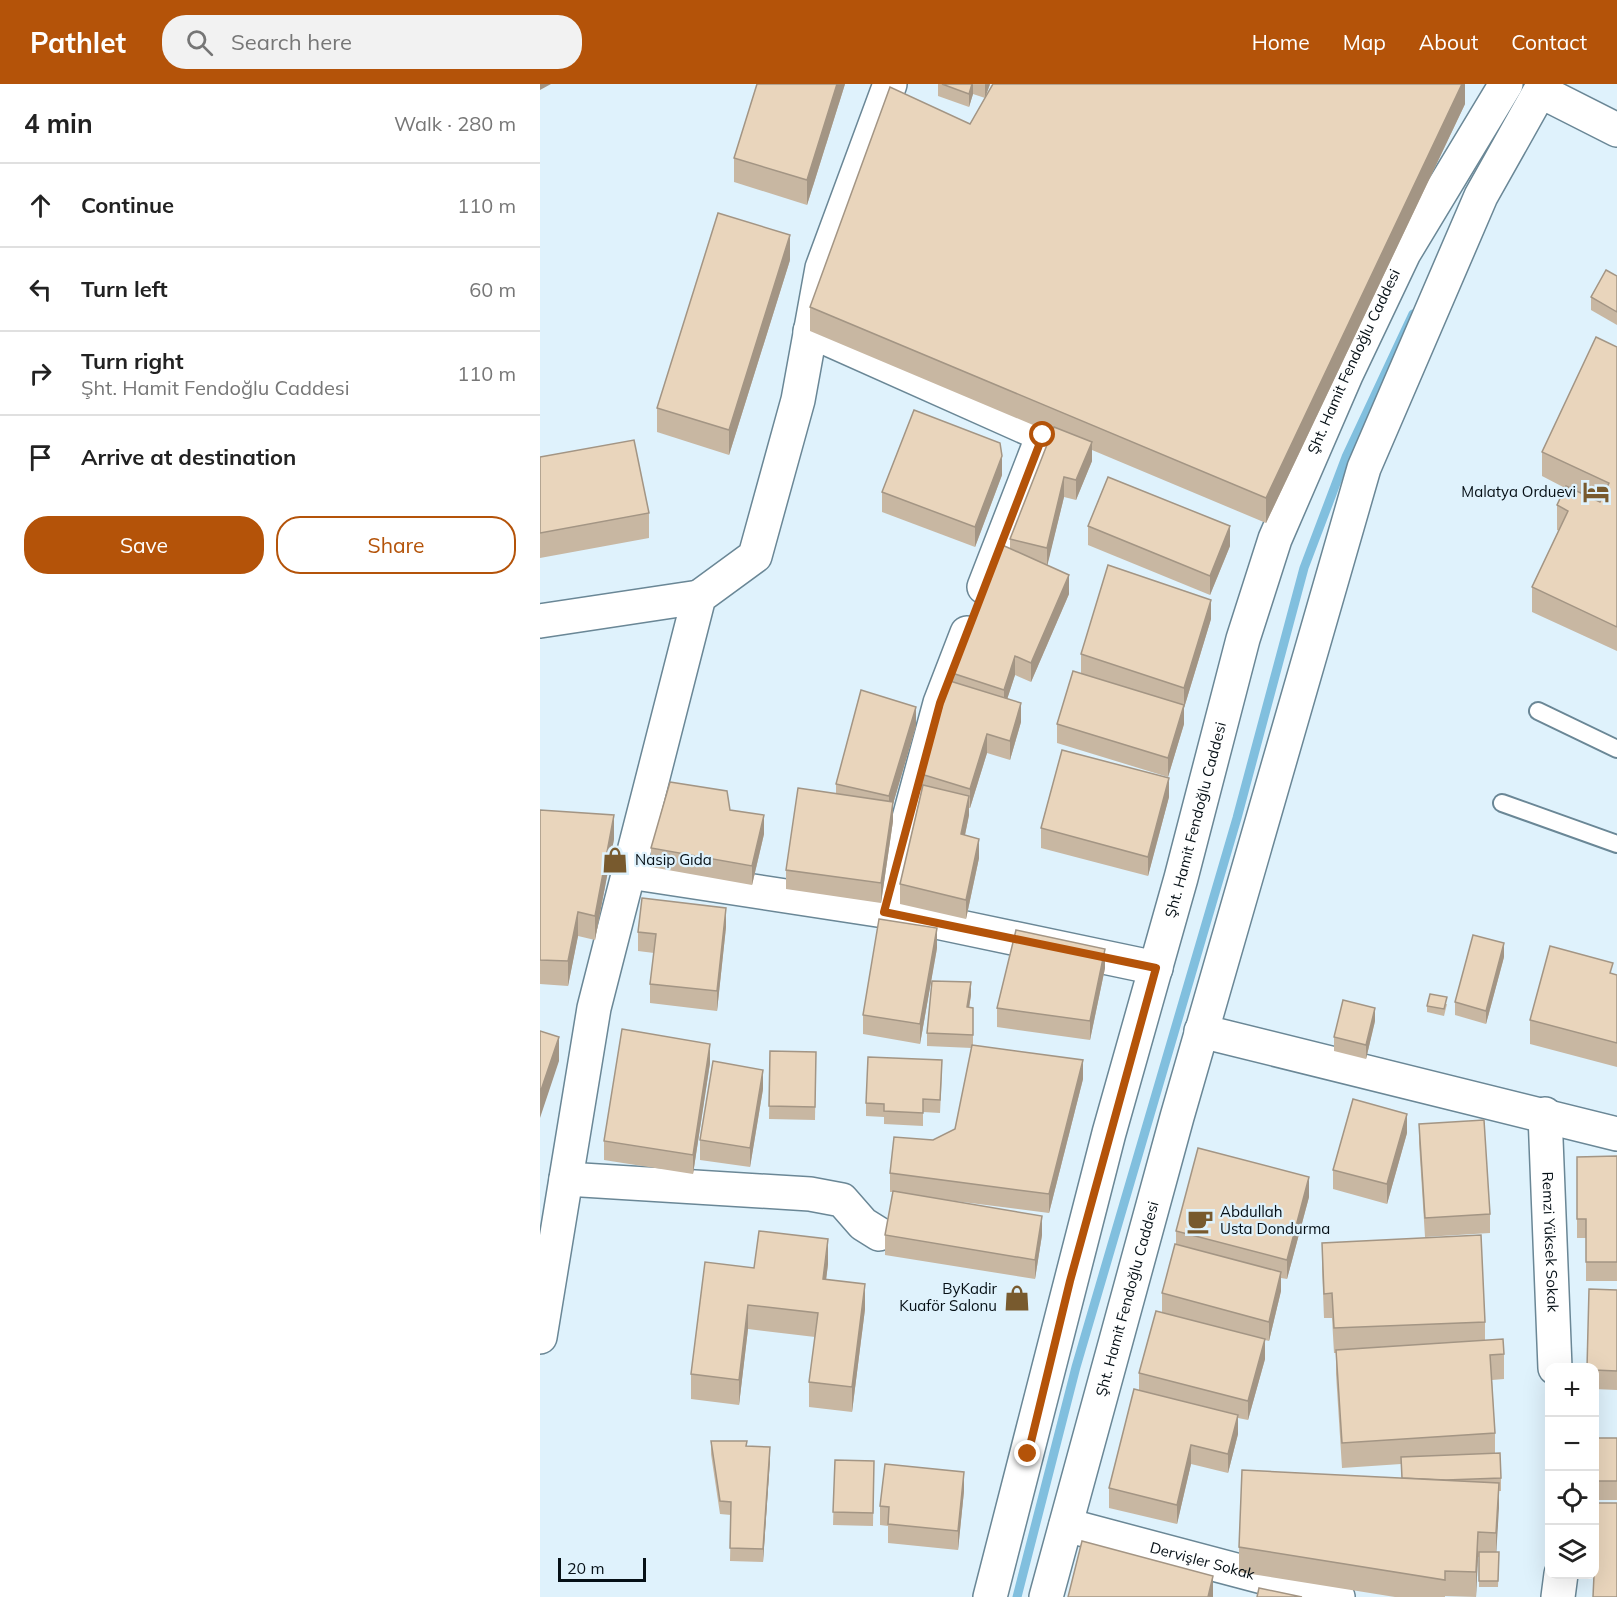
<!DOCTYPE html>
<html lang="en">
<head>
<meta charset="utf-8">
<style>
  :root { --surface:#fff; --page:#f2f2f2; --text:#222; --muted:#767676; --line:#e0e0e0; --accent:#b45309 }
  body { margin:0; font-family:Mulish,sans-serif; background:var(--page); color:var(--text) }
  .controls { position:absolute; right:18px; bottom:18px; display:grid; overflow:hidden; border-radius:12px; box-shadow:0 6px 24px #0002 }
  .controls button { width:54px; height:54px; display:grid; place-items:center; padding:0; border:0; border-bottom:2px solid var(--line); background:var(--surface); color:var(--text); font:30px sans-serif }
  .scale { position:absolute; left:18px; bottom:15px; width:88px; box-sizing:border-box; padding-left:6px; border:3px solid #061016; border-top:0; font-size:16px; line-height:21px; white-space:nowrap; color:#061016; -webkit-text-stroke:4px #dff2fc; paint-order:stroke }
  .stop { position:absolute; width:18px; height:18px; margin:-14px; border:4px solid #b45309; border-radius:50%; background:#fff }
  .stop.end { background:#b45309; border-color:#fff; box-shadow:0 2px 6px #0008 }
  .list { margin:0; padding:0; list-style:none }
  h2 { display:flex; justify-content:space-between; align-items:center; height:78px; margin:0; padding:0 24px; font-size:26px }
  h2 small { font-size:20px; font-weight:400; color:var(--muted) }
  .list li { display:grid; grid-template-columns:39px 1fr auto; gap:18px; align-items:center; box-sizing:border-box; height:84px; padding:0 24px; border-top:2px solid var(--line) }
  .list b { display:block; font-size:22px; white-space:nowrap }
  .list p { margin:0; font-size:20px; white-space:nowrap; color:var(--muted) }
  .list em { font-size:20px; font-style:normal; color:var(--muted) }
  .actions { display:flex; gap:12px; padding:18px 24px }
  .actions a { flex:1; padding:14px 0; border:2px solid var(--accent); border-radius:24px; text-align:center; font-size:21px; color:var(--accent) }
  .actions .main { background:var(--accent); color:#fff }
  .icon { flex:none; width:33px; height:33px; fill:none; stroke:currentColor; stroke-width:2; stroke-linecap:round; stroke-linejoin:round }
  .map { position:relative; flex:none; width:1077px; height:1513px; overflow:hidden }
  header { display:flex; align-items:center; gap:36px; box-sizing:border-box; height:84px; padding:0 30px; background:var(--accent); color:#fff }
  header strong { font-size:28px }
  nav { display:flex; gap:33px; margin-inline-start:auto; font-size:21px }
  .search { width:420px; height:54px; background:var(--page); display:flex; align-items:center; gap:15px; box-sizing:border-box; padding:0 21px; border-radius:24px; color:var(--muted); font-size:22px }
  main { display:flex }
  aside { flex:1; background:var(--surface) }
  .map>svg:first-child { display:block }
</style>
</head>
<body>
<header>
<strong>Pathlet</strong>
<div class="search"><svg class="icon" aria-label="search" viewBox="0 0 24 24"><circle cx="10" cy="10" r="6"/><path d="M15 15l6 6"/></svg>Search here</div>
<nav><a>Home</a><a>Map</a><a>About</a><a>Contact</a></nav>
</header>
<main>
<aside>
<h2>4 min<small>Walk · 280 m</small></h2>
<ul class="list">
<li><svg class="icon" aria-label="ahead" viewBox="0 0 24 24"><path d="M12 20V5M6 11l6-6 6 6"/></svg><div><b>Continue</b></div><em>110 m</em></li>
<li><svg class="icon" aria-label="left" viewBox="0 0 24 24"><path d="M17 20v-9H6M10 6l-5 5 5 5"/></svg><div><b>Turn left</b></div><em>60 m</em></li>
<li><svg class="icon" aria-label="right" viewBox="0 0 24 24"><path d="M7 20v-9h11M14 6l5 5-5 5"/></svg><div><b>Turn right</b><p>Şht. Hamit Fendoğlu Caddesi</p></div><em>110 m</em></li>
<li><svg class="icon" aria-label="arrive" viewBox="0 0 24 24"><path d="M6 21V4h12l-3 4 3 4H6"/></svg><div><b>Arrive at destination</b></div></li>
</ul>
<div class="actions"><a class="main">Save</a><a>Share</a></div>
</aside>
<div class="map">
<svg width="1077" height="1513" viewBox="0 0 1077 1513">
  <rect width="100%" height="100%" fill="#dff2fc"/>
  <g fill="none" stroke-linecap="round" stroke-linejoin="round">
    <g stroke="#81bfde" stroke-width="9">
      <polyline points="946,71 957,48"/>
      <polyline points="477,1513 536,1283 697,734 764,484 806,373 873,230"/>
    </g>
    <g stroke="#6a8796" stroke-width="20">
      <g id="lane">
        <polyline points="998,627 1077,665"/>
        <polyline points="962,719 1077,760"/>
      </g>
    </g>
    <g stroke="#6a8796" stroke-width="36">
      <g id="street">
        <polyline points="270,247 503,351 444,503"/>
        <polyline points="0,537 159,513"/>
        <polyline points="89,788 344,827 616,884"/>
        <polyline points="344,827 400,619 427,549"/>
        <polyline points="661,947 1077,1050"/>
        <path id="s1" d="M1005 1030 1015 1284"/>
        <polyline points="26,1095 270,1110 302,1116 323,1140 339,1150"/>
        <path id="s2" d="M526 1441 798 1513"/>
        <polyline points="1018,1513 1021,1490"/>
      </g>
    </g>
    <g stroke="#6a8796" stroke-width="36">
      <g id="secondary">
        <polyline points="0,1253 54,924 159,513 215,472 258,316 282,184 350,0"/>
        <path id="s3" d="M450 1513 569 1049 641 794 703 555 735 455 806 291 864 169 966 0"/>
        <path id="s4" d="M506 1513 637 1033 824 384 941 112 1000 7 1077 46"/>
      </g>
    </g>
    <use href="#lane" stroke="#fff" stroke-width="16"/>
    <use href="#street" stroke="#fff" stroke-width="33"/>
    <use href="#secondary" stroke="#fff" stroke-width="33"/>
  </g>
  <g fill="#c8b7a2">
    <polygon points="217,0 305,0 267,121 194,98 194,74"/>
    <polygon points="398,0 450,0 445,14 925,0 925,20 726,439 552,366 552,377 536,416 524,413 507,481 529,510 491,598 475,591 467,615 481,638 470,676 447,669 430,724 429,724 429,731 425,751 439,774 426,835 360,820 360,800 381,708 381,690 412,597 412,589 470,465 470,455 512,349 270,247 270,223 430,40 445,14 433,10 429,23 398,12"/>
    <polygon points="250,176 189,371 117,348 117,324"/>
    <polygon points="1077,192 1077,241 1051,226 1051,213"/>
    <polygon points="1077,263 1077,567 992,528 992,503 1019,447 1017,446 1017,421 1025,404 1002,392 1002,368"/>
    <polygon points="0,373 109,429 109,454 0,474"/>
    <polygon points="462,391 435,463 342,428 342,408"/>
    <polygon points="548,442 690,462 670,511 548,461"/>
    <polygon points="671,535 644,624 644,640 628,693 517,659 517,640 541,589 541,570"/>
    <polygon points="376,642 353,720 353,737 341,819 246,805 246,786 296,709 296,700"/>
    <polygon points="629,713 608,792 501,764 501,744"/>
    <polygon points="0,726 74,755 55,856 38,852 28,902 0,900"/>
    <polygon points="190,726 224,750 212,801 111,783 111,764"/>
    <polygon points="186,843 177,927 110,919 110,900 114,869 98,867 98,848"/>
    <polygon points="397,864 380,960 323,950 323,931"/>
    <polygon points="964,873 946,940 915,931 915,918"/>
    <polygon points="565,884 550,956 457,943 457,924"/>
    <polygon points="1073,890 1077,891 1077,983 990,960 990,936"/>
    <polygon points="431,911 429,924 433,924 433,961 543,995 509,1129 391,1114 502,1151 495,1195 345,1171 345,1151 353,1108 350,1108 350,1089 393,1056 415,1045 432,964 387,962 387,949"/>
    <polygon points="907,920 904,932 887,928 887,922"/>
    <polygon points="835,937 826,975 794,967 794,953"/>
    <polygon points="230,967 276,968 275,1036 229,1035"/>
    <polygon points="170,979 153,1090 64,1076 64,1057"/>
    <polygon points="402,989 400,1029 383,1028 383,1042 344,1040 344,1033 326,1032 326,1019"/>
    <polygon points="223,1005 210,1083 160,1076 160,1056"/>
    <polygon points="879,1040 950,1130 950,1149 885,1153 879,1059"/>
    <polygon points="867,1049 847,1120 793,1105 793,1086"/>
    <polygon points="1077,1072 1077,1197 1046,1197 1046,1154 1037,1154 1037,1073"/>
    <polygon points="769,1113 747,1195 741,1194 741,1207 729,1257 725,1256 725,1275 708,1336 698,1334 698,1350 688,1389 651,1380 637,1440 569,1424 569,1404 599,1307 599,1289 622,1228 622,1209 636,1160 636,1147"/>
    <polygon points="782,1159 945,1238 945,1256 964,1270 964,1295 952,1296 955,1349 955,1369 961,1394 961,1407 959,1407 956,1468 959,1468 958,1503 939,1503 939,1473 938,1473 936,1513 905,1512 905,1513 855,1513 699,1488 699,1463 862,1394 861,1380 802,1384 796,1290 796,1269 794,1269 792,1234 784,1234 782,1183"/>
    <polygon points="288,1180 286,1196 325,1225 312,1328 269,1323 269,1298 275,1253 208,1245 199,1321 151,1315 151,1290 214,1184"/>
    <polygon points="1077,1206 1077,1306 1054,1305 1054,1284"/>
    <rect x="1054" y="1354" width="23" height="62"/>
    <polygon points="171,1357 207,1362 230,1376 223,1478 190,1477 191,1431 180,1430 171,1370"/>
    <polygon points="295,1376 334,1377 333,1442 293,1441"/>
    <polygon points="424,1407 418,1466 348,1459 348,1442 340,1441 340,1422"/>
  </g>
  <g fill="#a39584">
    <polygon points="0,0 11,0 0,6"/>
    <polygon points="297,0 305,0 267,121 267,96"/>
    <polygon points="432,0 433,0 433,10 429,23 429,10"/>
    <polygon points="445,0 450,0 445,14"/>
    <polygon points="922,0 925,0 925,20 726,439 726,414"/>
    <polygon points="250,151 250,176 189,371 189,346"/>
    <polygon points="552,358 552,377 536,416 536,396"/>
    <polygon points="462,372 462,391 435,463 435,443"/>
    <polygon points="524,393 524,413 507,483 507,464"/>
    <polygon points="690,442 690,462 670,511 670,492"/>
    <polygon points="529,491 529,510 491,598 491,579"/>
    <polygon points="671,516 671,535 644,624 644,640 628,693 628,674 644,621 644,604"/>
    <polygon points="475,572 475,591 464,625 464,606"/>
    <polygon points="481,619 481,638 470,676 470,657"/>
    <polygon points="376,623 376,642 353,720 353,737 341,819 341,799 349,731 349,712"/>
    <polygon points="447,650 447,669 430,724 430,705"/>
    <polygon points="629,694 629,713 608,792 608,773"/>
    <polygon points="429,712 429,731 421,770 421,750"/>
    <polygon points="74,731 74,755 55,856 55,832"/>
    <polygon points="224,731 224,750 212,801 212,782"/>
    <polygon points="439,755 439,774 426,835 426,816"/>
    <polygon points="186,824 186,843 177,927 177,907"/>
    <polygon points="38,828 38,852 28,902 28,877"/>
    <polygon points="397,844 397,864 380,960 380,940"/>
    <polygon points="964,859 964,873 946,940 946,927"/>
    <polygon points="565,865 565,884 550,956 550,937"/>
    <polygon points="431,898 431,911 427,936 427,923"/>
    <polygon points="835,924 835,937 826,975 826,961"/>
    <polygon points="19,953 19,977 0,1034 0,1009"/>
    <polygon points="170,960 170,979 153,1090 153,1071"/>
    <polygon points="543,976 543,995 509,1129 509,1110"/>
    <polygon points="223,986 223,1005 210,1083 210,1064"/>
    <polygon points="867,1030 867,1049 847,1120 847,1100"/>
    <polygon points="769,1093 769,1113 747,1195 747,1176"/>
    <polygon points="502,1132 502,1151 495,1195 495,1176"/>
    <polygon points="288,1155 288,1180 283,1220 283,1195"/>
    <polygon points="741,1188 741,1207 729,1257 729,1238"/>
    <polygon points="325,1200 325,1225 312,1328 312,1303"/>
    <polygon points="208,1221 208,1245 199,1321 199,1296"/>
    <polygon points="725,1255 725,1275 708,1336 708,1317"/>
    <polygon points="698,1331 698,1350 688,1389 688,1370"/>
    <polygon points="651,1361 651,1380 637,1440 637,1421"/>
    <polygon points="230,1363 230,1376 223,1478 223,1465"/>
    <polygon points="424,1388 424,1407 418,1466 418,1447"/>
    <polygon points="959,1399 959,1424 956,1474 956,1449"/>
    <polygon points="938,1448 938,1473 936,1513 936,1488"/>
    <polygon points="673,1492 673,1513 668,1513"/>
  </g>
  <g fill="#e9d5bc" stroke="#a39584" stroke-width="1.5">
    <polygon points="217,0 297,0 267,96 194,74"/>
    <polygon points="402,0 432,0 429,10"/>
    <polygon points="453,0 922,0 726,414 270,223 350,3 430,40"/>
    <polygon points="178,129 250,151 189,346 117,324"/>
    <polygon points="1066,186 1077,192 1077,228 1051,213"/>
    <polygon points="1056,253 1077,263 1077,543 992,503 1028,427 1017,421 1026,402 1060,418 1069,399 1002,368"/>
    <polygon points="374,326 460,359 462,372 435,443 342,408"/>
    <polygon points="514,343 552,358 536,396 524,393 507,464 470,455"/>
    <polygon points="94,356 109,429 0,449 0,373"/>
    <polygon points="568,393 690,442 670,492 548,442"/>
    <polygon points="460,460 529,491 491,579 475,572 464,606 412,589"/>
    <polygon points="568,481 671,516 644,604 541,570"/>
    <polygon points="533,587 644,621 628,674 517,640"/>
    <polygon points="410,597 481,619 470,657 447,650 430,705 381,690"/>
    <polygon points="321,606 376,623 349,712 296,700"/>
    <polygon points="522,666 629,694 608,773 501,744"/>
    <polygon points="130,698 187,707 190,726 224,731 212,782 111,764"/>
    <polygon points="383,701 429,712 421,750 439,755 426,816 360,800"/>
    <polygon points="258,704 353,718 341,799 246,786"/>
    <polygon points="0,726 74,731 55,832 38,828 28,877 0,876"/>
    <polygon points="102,814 186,824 177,907 110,900 116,850 98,848"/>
    <polygon points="339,835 397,844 380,940 323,931"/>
    <polygon points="476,846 565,865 550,937 457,924"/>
    <polygon points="933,851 964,859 946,927 915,918"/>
    <polygon points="1010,862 1073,879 1070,889 1077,891 1077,959 990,936"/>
    <polygon points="392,897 431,898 427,923 433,924 433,951 387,949"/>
    <polygon points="890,910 907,913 904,925 887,922"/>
    <polygon points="803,916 835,924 826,961 794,953"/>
    <polygon points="82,945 170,960 153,1071 64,1057"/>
    <polygon points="0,947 19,953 0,1009"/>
    <polygon points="432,961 543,976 509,1110 350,1089 354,1053 393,1056 415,1045"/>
    <polygon points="230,967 276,968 275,1023 229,1022"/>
    <polygon points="328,973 402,976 400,1016 383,1015 383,1029 344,1027 344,1020 326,1019"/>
    <polygon points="173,977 223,986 210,1064 160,1056"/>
    <polygon points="813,1015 867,1030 847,1100 793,1086"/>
    <polygon points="944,1036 950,1130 885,1134 879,1040"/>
    <polygon points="658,1064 769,1093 747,1176 636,1147"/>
    <polygon points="1077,1072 1077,1178 1046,1178 1046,1135 1037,1135 1037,1073"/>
    <polygon points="353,1107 502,1132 495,1176 345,1151"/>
    <polygon points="219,1147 288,1155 283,1195 325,1200 312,1303 269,1298 278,1229 208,1221 199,1296 151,1290 165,1178 214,1184"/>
    <polygon points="941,1151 945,1238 794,1244 792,1209 784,1210 782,1159"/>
    <polygon points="635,1160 741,1188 729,1238 622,1209"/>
    <polygon points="1049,1205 1077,1206 1077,1287 1054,1286 1054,1284 1047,1284"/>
    <polygon points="616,1227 725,1255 708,1317 599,1289"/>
    <polygon points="963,1255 964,1270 950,1271 955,1349 802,1359 796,1266"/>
    <polygon points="594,1305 698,1331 688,1370 651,1361 637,1421 569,1404"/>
    <rect x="1054" y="1354" width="23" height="43"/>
    <polygon points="171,1357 207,1357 206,1362 230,1363 223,1465 190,1464 191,1418 180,1417"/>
    <polygon points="960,1369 961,1394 906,1396 862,1394 861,1373"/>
    <polygon points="295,1376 334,1377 333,1429 293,1428"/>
    <polygon points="345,1380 424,1388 418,1447 348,1440 349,1423 340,1422"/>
    <polygon points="702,1386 959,1399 956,1449 938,1448 936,1488 905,1487 905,1496 699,1463"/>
    <polygon points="1056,1419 1077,1419 1077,1513 1053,1513 1054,1491"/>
    <polygon points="542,1457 673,1492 668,1513 528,1513"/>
    <polygon points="939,1468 959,1468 958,1497 939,1497"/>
    <polygon points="719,1504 762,1513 717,1513"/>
  </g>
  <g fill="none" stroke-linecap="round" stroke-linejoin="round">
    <polyline stroke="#b45309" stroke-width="8" points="488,1370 530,1197 616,884 344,828 400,619 503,351"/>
  </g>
  <defs>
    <g id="hotel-bare" transform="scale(2.07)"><path d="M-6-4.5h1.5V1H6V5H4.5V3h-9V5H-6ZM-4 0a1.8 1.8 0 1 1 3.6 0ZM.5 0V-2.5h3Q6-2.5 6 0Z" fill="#785a2e" stroke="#dff2fc" stroke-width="2.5" paint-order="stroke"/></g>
    <g id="shop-bare" transform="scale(2.07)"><path d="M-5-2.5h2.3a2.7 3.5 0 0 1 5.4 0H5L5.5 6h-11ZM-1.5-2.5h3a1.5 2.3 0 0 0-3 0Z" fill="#785a2e" stroke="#dff2fc" stroke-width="2.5" paint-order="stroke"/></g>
    <g id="cafe-bare" transform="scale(2.07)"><path d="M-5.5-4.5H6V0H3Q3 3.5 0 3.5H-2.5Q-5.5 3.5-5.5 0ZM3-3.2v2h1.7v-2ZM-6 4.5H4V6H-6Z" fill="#785a2e" stroke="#dff2fc" stroke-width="2.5" paint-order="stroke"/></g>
  </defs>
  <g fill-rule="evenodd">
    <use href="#hotel-bare" x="1056" y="408"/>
    <use href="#shop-bare" x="75" y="776"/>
    <use href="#cafe-bare" x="660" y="1137"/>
    <use href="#shop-bare" x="477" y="1214"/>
  </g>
  <g text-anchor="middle" stroke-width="4.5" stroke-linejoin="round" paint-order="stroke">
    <g font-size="15" fill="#061016" stroke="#dff2fc">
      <text dy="5" stroke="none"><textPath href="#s3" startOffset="1290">Şht. Hamit Fendoğlu Caddesi</textPath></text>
      <text dy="5" stroke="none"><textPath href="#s3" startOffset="804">Şht. Hamit Fendoğlu Caddesi</textPath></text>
      <text dy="5" stroke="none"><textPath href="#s1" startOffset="128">Remzi Yüksek Sokak</textPath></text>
      <text dy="5" stroke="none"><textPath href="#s4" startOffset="309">Şht. Hamit Fendoğlu Caddesi</textPath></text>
      <text dy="5" stroke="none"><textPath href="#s2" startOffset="141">Dervişler Sokak</textPath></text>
    </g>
    <g font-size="15" fill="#061016" stroke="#dff2fc" text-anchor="end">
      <text x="1036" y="413">Malatya Orduevi</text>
      <text x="95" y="781" text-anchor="start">Nasip Gıda</text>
      <text x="680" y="1133" text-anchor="start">Abdullah<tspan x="680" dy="17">Usta Dondurma</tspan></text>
      <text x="457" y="1210">ByKadir<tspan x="457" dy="17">Kuaför Salonu</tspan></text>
    </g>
  </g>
</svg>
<div class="controls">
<button>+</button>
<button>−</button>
<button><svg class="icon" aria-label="locate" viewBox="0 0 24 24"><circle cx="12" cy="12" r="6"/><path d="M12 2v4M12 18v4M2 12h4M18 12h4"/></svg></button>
<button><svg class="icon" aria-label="layers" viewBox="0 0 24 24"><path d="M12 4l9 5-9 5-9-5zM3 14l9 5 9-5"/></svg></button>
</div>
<div class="scale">20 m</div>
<div class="stop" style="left:503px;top:351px"></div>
<div class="stop end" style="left:488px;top:1370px"></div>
</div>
</main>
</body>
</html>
